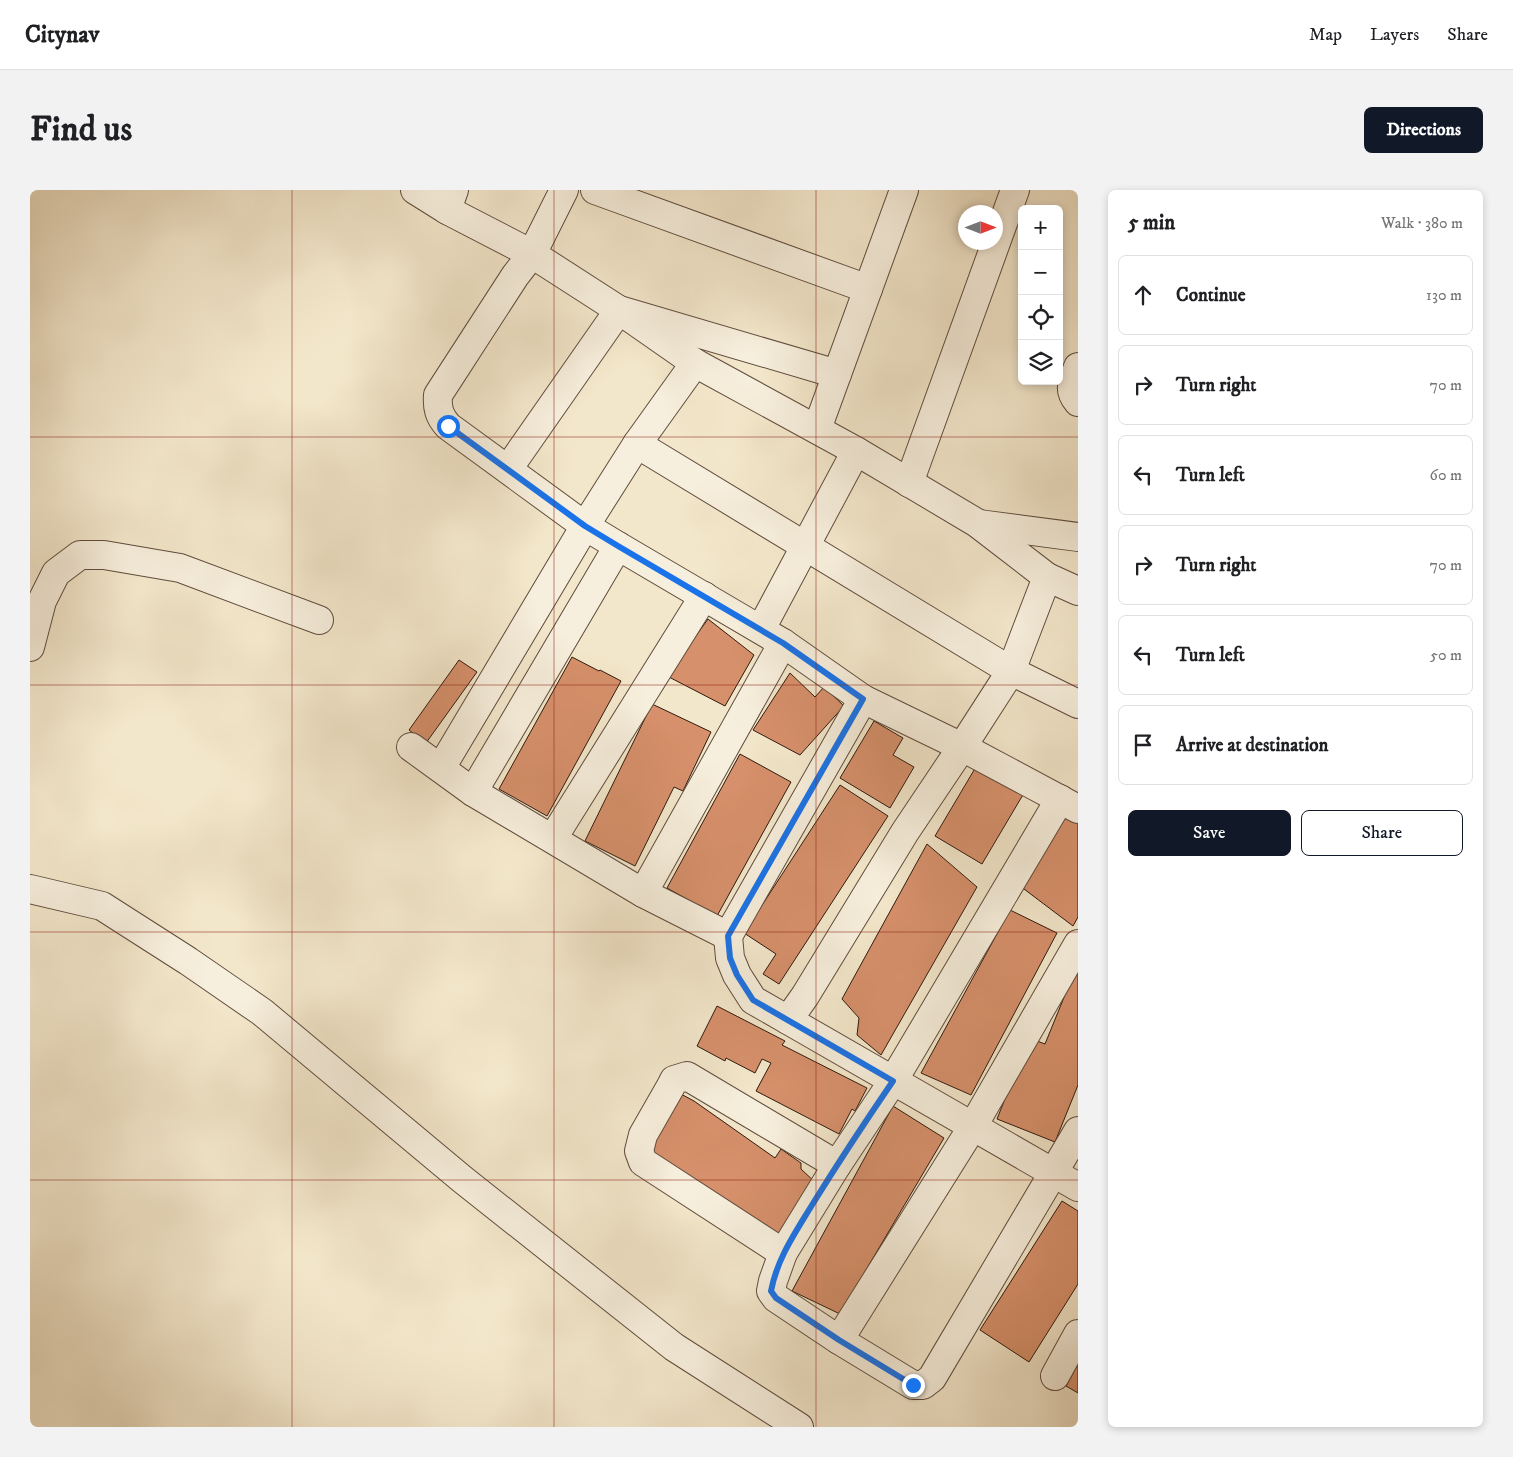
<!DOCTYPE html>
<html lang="en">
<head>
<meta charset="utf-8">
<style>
  :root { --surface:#fff; --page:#f2f2f2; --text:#202124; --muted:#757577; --line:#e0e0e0; --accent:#111827 }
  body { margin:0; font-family:"IM FELL DW Pica",serif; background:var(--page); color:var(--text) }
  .controls { position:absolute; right:15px; top:15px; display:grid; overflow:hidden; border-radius:8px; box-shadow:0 2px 8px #0003 }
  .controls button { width:45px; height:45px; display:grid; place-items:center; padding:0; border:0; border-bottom:1px solid var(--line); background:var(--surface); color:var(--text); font:25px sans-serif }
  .compass { position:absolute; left:928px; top:15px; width:45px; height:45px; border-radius:50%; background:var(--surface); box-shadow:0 2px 8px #0003; rotate:90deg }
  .stop { position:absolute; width:15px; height:15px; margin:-11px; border:4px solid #1a73e8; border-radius:50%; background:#fff }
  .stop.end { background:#1a73e8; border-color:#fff; box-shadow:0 1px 5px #0008 }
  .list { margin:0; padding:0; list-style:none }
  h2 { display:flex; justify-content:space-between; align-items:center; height:65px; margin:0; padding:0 20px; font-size:21px }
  h2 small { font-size:16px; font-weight:400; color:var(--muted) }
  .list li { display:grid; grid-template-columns:32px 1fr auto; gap:15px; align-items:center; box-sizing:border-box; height:80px; margin:0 10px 10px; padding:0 10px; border:1px solid var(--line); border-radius:8px }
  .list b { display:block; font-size:19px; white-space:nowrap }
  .list em { font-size:16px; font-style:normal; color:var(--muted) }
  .actions { display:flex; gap:10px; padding:15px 20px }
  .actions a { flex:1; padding:11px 0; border:1px solid var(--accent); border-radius:8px; text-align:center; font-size:18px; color:var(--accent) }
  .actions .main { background:var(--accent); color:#fff }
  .icon { flex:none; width:28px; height:28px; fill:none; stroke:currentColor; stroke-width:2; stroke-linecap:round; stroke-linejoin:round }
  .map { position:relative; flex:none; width:1048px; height:1237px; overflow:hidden; border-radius:8px }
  header { display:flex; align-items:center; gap:30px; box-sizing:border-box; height:70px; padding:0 25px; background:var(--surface); border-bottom:1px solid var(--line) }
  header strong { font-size:24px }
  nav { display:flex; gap:28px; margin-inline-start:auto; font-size:18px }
  .intro { display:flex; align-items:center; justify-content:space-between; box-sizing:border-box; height:120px; padding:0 30px }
  h1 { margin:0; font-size:35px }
  .button { padding:12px 22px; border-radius:8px; background:var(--accent); color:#fff; font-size:18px; font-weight:700 }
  main { display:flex; gap:30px; padding:0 30px }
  aside { flex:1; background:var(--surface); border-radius:8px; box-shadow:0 2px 8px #0003 }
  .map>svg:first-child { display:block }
</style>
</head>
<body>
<header>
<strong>Citynav</strong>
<nav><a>Map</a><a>Layers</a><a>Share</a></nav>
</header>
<div class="intro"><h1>Find us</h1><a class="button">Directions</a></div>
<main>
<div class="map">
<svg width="1048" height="1237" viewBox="0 0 1048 1237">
  <rect width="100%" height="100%" fill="#f3e7cb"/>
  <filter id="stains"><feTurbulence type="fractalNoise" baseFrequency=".004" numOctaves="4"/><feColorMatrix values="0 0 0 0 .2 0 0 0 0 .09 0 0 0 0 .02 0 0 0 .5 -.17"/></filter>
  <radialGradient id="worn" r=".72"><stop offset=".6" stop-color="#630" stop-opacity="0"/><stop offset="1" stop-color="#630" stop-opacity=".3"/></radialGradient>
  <g fill="#d6906b" stroke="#2f190e">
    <polygon points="678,429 724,465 695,516 637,486"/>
    <polygon points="542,467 569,481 570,480 591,491 517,626 469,599"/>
    <polygon points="429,470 447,482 396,553 379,540"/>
    <polygon points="760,483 785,507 794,497 814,516 770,565 723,540"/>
    <polygon points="622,514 681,542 653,601 644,597 605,676 555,651"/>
    <polygon points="844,531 873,548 863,565 884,577 860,618 810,588"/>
    <polygon points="710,564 761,592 687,726 637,698"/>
    <polygon points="950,570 997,598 952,674 905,646"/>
    <polygon points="810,595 858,626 749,794 733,784 746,764 714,743"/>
    <polygon points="1030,619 1048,630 1048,727 1043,736 990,696"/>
    <polygon points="897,654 947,697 851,865 827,845 829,828 812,809"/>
    <polygon points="980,720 1027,743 941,905 891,883"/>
    <polygon points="1048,773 1048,895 1025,952 967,929 999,848 1015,854"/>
    <polygon points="687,816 755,851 752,855 837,898 825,921 822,919 809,944 726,901 741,873 732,869 725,883 696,868 695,871 667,856"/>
    <polygon points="649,903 664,911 745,968 751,959 771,973 771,979 787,994 752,1049 735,1034 728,1042 616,959"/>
    <polygon points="863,916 914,948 810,1124 762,1101"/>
    <polygon points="1032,1011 1048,1021 1048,1094 999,1172 950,1140"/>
    <polygon points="1048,1174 1048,1203 1036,1196"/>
  </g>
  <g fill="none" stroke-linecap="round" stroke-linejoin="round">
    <g stroke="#604c3d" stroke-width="30">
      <g id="street">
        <polyline points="385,0 417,20"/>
        <polyline points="424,0 417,20 502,64 534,0"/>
        <polyline points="565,0 838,99"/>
        <path d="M1048 177C1043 192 1037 199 1048 212"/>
        <polyline points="787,239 874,0"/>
        <polyline points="607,254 981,481 1048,514"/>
        <polyline points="478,279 589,120 807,184"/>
        <polyline points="879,293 985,0"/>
        <polyline points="949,334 1048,347"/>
        <polyline points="1017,387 981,481 932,557 875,642 775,806 758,830 1048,997"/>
        <polyline points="1048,401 1017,387 947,333 826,261 665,173 607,254 555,336 588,356 753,453 833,509 932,557 1048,619"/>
        <polyline points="731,439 826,261"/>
        <polyline points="0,457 12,411 26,383 50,365 74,365 150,378 289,430"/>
        <polyline points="381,557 443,602 613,703 698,746"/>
        <path d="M411 578 555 336 418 236C409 226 407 218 408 205L485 86 502 64 589 120 665 173"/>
        <polyline points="443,602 588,356"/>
        <polyline points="1030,609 863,891 807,975 753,1063 743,1091 741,1101 746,1108 809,1150 883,1195 893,1195 902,1188 1048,941"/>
        <polyline points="523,648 674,406"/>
        <polyline points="0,699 72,716 158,771 232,822 432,989 644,1157 769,1237"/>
        <polyline points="613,703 753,453"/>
        <polyline points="758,830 723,810 707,785 700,768 698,746 833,509"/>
        <polyline points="753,1063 613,972 609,961 613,945 641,896 644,890 657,886 807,975"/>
        <polyline points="809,1150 943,936 1048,754"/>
        <polyline points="1025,1186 1048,1144"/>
      </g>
    </g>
    <use href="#street" stroke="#f7efdd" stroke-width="28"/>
  </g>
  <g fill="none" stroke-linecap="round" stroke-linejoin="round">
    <path stroke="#1a73e8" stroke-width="6" d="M418 236 555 336 588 356 753 453 833 509 698 746 700 768 707 785 723 810 863 891C835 932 808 973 782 1015 765 1043 747 1069 741 1101L746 1108 809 1150 883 1195"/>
  </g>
  <path fill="none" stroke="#8f2418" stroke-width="1" stroke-opacity="0.55" d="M262 0V1237M524 0V1237M786 0V1237M0 247H1048M0 495H1048M0 742H1048M0 990H1048"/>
  <rect width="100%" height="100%" filter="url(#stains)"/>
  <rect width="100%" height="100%" fill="url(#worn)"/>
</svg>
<div class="controls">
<button>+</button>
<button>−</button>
<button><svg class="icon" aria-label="locate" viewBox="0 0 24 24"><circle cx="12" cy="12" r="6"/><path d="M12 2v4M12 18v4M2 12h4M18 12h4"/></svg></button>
<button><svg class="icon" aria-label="layers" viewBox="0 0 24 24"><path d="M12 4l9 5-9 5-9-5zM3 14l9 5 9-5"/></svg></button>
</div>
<svg class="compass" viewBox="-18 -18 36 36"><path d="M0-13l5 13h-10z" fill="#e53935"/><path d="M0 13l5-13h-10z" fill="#757577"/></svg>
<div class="stop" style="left:418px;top:236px"></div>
<div class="stop end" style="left:883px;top:1195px"></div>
</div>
<aside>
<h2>5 min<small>Walk · 380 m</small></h2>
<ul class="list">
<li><svg class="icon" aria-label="ahead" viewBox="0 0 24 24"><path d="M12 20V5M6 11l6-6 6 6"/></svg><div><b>Continue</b></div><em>130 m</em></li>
<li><svg class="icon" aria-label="right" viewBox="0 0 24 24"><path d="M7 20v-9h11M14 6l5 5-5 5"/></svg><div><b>Turn right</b></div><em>70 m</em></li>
<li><svg class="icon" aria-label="left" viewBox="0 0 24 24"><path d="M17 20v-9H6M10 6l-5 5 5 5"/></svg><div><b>Turn left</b></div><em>60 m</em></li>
<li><svg class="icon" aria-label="right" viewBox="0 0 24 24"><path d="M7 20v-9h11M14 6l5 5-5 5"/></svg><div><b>Turn right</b></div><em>70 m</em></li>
<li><svg class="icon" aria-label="left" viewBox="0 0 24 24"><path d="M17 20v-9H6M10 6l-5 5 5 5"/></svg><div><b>Turn left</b></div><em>50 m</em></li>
<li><svg class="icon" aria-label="arrive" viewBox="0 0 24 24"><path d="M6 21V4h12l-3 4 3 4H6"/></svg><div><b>Arrive at destination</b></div></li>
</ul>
<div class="actions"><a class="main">Save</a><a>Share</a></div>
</aside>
</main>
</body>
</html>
